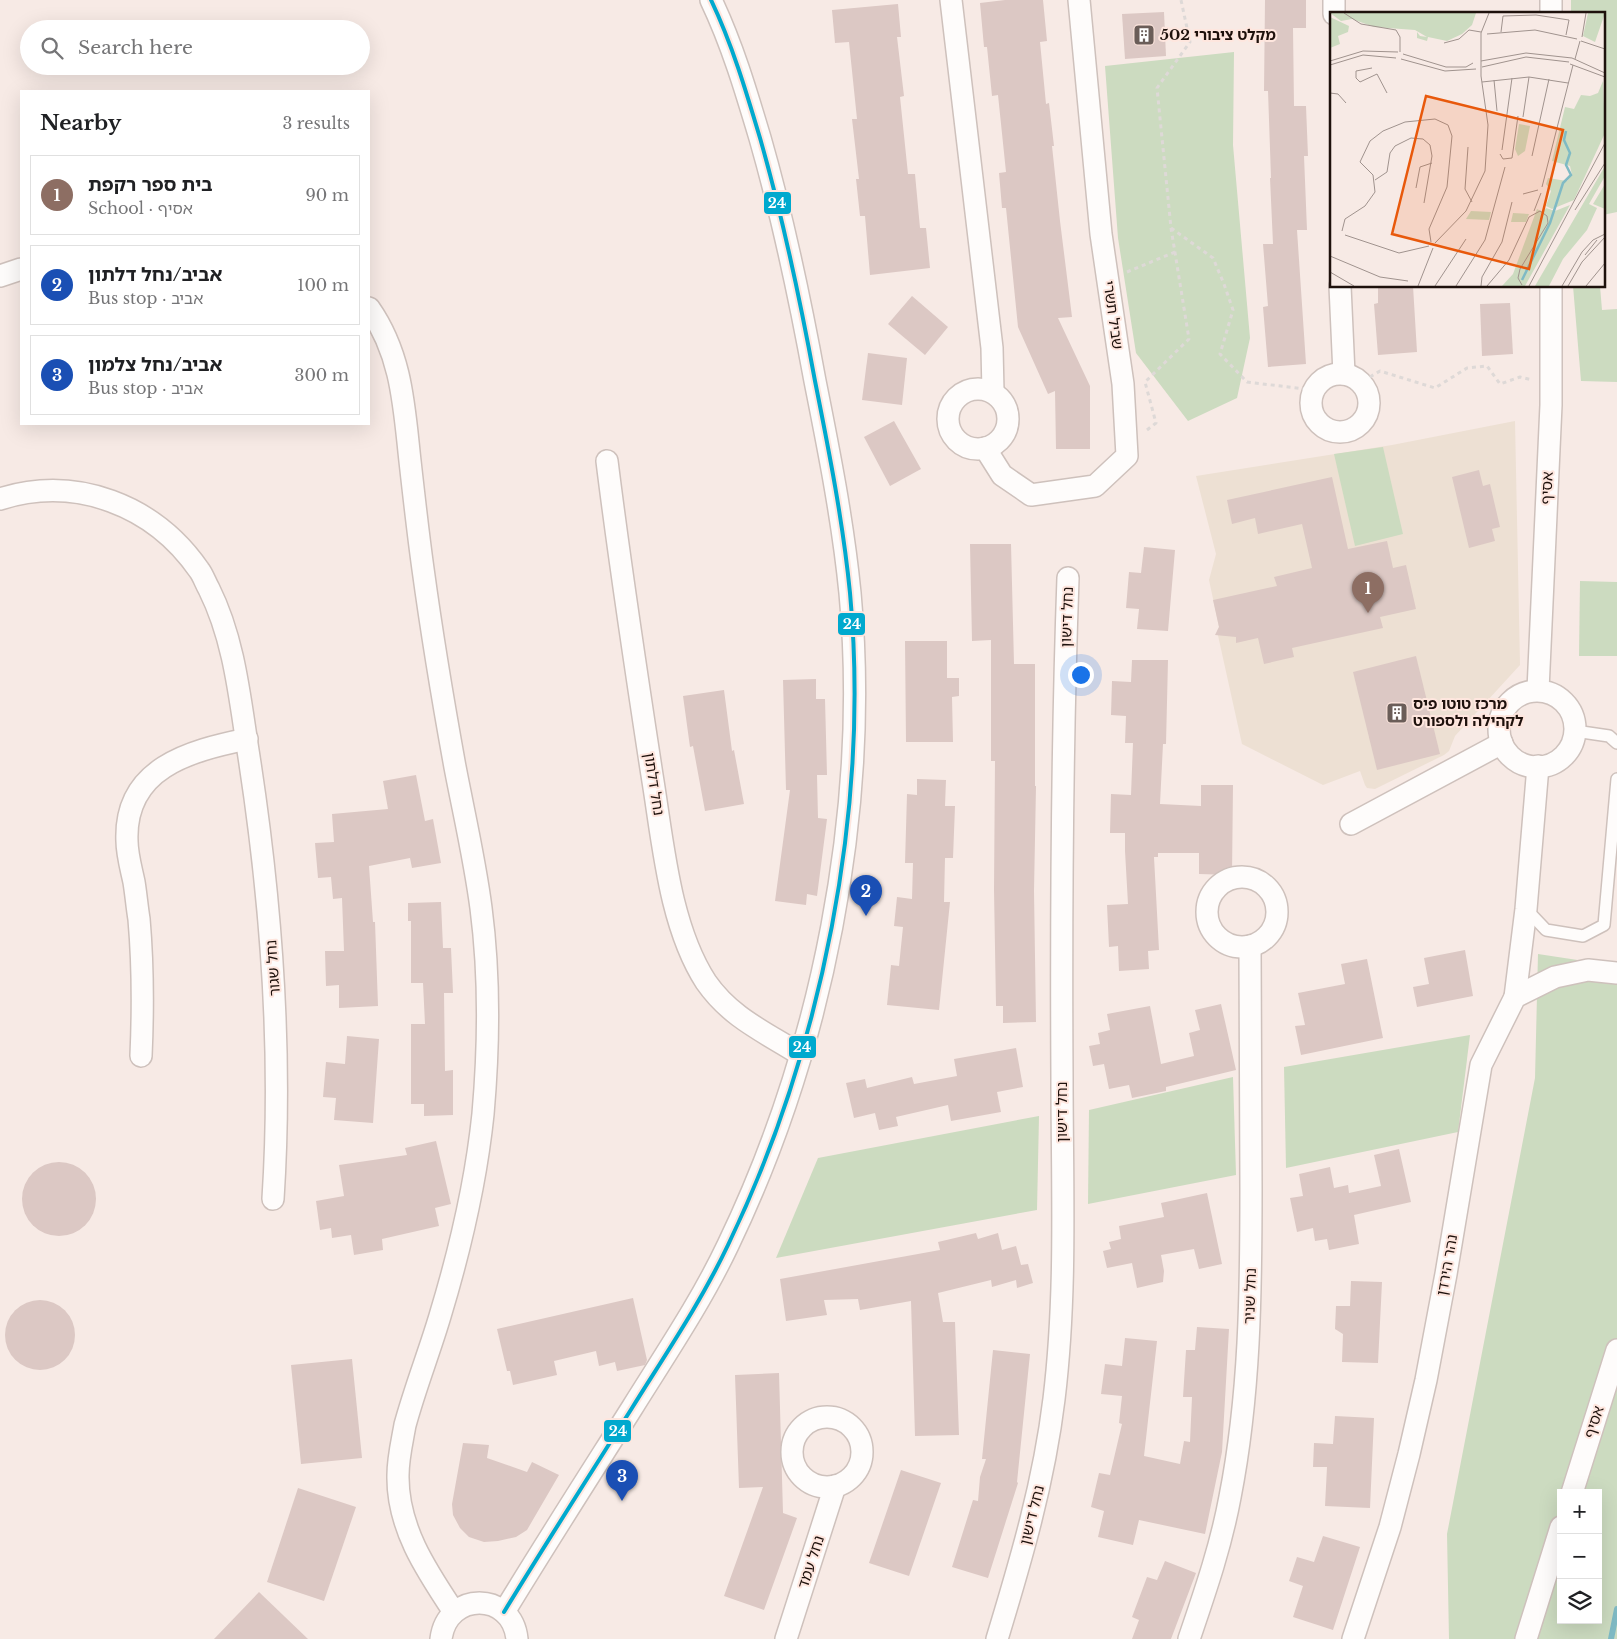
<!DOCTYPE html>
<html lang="en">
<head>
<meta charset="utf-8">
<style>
  :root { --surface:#fff; --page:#f2f2f2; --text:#202124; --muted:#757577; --line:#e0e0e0; --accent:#6a5d58 }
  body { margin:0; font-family:"Libre Baskerville","Noto Sans Hebrew",serif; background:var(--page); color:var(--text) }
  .controls { position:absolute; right:15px; bottom:15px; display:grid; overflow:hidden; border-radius:0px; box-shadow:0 5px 20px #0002 }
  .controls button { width:45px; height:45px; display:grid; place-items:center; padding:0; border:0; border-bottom:1px solid var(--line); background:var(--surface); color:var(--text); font:25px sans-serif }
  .you { position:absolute; left:1080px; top:674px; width:18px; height:18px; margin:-12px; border:4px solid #fff; border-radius:50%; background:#1a73e8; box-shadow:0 0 0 8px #1a73e833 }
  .badge { display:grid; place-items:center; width:32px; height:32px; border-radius:50%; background:var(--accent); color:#fff; font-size:16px; font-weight:700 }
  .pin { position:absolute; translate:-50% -41px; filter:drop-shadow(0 1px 2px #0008) }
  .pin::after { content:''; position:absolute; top:26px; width:18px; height:15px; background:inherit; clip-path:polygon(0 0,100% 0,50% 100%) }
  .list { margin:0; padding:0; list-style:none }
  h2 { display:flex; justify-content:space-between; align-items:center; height:65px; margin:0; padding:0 20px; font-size:21px }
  h2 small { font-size:16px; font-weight:400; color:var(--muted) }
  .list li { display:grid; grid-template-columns:32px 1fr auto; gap:15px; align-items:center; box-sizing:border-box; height:80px; margin:0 10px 10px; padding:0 10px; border:1px solid var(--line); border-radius:0px }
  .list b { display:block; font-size:19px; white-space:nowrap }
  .list p { margin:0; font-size:16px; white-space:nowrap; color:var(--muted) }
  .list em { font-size:16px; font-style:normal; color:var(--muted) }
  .icon { flex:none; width:28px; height:28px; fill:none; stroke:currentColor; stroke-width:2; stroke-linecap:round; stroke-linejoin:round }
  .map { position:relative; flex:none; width:1617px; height:1639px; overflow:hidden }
  .search { position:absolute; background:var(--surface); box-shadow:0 5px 20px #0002; left:20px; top:20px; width:350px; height:55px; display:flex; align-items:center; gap:12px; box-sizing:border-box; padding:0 18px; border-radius:28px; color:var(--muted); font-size:19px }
  .panel { position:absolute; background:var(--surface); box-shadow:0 5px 20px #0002; left:20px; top:90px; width:350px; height:335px; border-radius:0px }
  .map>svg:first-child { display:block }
</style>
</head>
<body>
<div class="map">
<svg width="1617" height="1639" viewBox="0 0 1617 1639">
  <rect width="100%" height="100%" fill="#f7eae5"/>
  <polygon fill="#ede0d3" points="1515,421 1520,665 1455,736 1449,751 1444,755 1375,789 1367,788 1365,785 1360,771 1323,785 1242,744 1217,631 1219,627 1209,580 1216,554 1196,476 1392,445"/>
  <g fill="#ccdbc0" fill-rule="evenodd">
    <polygon points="1571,0 1617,0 1617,212 1603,215 1603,14 1571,14"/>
    <polygon points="1234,52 1233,145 1250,338 1237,398 1188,421 1136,353 1118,238 1105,66"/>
    <polygon points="1573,286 1600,286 1602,310 1617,309 1617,382 1581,381"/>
    <polygon points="1383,447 1403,534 1355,546 1334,454"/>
    <polygon points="1580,581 1617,582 1617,656 1579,656"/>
    <path d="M1538 954 1617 966V1639H1449L1447 1534 1535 1078ZM1561 1493H1598V1620H1561Z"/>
    <polygon points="1470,1035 1458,1132 1286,1168 1284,1067"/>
    <polygon points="1233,1077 1236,1175 1088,1204 1089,1110"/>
    <polygon points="1039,1116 1037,1210 776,1258 818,1158"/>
  </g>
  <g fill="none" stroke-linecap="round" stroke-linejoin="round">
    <polyline stroke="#7fbac4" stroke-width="6" points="1611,1639 1617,1609"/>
  </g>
  <g fill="#dcc8c4">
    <polygon points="1005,0 1043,0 1047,41 1040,42 1046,104 1049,103 1054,146 1052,146 1060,221 1072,317 1058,318 1090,386 1090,449 1056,449 1055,391 1048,394 1018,327 1006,208 1002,208 999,173 1006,172 998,95 992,96 987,47 984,47 980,3"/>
    <polygon points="1265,0 1306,0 1306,28 1293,28 1294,106 1306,106 1308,156 1304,156 1307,230 1297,230 1306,364 1268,367 1263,307 1268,306 1263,244 1273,244 1270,178 1271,178 1268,91 1264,91"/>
    <polygon points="898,4 901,37 897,37 904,96 900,97 908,174 915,174 920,228 926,228 930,268 870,275 865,216 860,216 856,179 859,179 852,119 857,119 849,42 835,43 832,10"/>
    <polygon points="1164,12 1166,56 1125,59 1122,14"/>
    <polygon points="1378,286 1413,286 1417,352 1378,355 1374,304 1378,303"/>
    <polygon points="912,296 948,327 925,355 888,324"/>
    <polygon points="1510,303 1513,354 1482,356 1480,304"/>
    <polygon points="868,353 907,358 902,405 862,400"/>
    <polygon points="894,421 921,469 890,486 864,437"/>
    <polygon points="1479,470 1483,486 1490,484 1500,527 1492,529 1495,541 1469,548 1452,477"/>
    <polygon points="1332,477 1348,549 1387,541 1393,568 1406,565 1416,609 1380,617 1383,628 1292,648 1294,657 1264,664 1258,638 1236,643 1236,637 1215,635 1219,627 1213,600 1277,586 1274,577 1312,568 1302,524 1258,534 1255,518 1232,524 1227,500"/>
    <polygon points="970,544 1011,544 1014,664 1035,664 1035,786 1036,786 1034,891 1036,1022 1003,1023 1003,1006 996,1006 994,890 995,761 991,761 991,640 972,641"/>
    <polygon points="1144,547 1175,550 1168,631 1137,629 1139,609 1126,608 1129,572 1141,573"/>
    <polygon points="905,641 947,641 947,678 959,678 959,696 952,697 953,742 906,742"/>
    <polygon points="1416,656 1440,754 1377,770 1353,672"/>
    <polygon points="1132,660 1168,660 1166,744 1163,744 1160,804 1201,806 1201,785 1233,785 1232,875 1199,874 1199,853 1158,853 1158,857 1154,857 1159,950 1148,951 1149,969 1119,971 1118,946 1109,947 1107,905 1128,904 1125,851 1125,833 1110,833 1111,794 1131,795 1133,743 1125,743 1126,716 1111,715 1112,681 1131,682"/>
    <polygon points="816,679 816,699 825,699 827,775 817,775 818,818 827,819 817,896 807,894 806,905 775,901 790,790 786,790 783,680"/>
    <polygon points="724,690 732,751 734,750 744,804 705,811 693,746 690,747 683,696"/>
    <polygon points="416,775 425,821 433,819 441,863 412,868 410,858 369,866 373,922 375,922 378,1006 339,1008 339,985 326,986 325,951 344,951 342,898 333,899 331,877 318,878 315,843 334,842 332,814 388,809 383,781"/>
    <polygon points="917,779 946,780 945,806 955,806 953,858 945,858 944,902 950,902 939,1010 887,1005 891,965 899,966 903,927 894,926 897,897 912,899 913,863 905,863 907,794 917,795"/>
    <polygon points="441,902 443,948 451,948 453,993 444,993 445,1071 453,1070 453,1115 424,1116 424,1104 411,1104 411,1024 425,1024 423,983 411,983 411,921 408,921 408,903"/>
    <polygon points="1465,950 1473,996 1417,1007 1413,987 1429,984 1424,958"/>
    <polygon points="1367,959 1383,1038 1301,1055 1295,1026 1305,1025 1298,993 1345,984 1341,964"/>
    <polygon points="1221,1004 1236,1070 1166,1087 1166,1091 1132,1098 1129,1085 1109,1089 1104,1064 1093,1066 1089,1046 1100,1044 1098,1033 1110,1030 1107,1014 1150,1006 1161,1064 1194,1056 1189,1033 1200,1030 1195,1010"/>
    <polygon points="347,1036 379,1039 373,1123 334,1120 336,1098 323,1097 326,1062 345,1064"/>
    <polygon points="1016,1048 1023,1087 997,1092 1001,1112 951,1121 948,1105 896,1117 898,1126 879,1130 875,1113 854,1118 846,1083 865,1079 867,1088 912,1077 914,1084 957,1076 954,1059"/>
    <polygon points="436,1141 451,1204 435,1208 439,1226 382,1239 383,1250 354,1255 351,1235 332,1238 331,1228 320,1230 316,1201 344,1196 339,1165 407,1155 405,1148"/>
    <polygon points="1399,1149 1411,1202 1354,1215 1359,1244 1329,1250 1327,1239 1315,1241 1313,1228 1297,1232 1290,1198 1303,1196 1299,1174 1330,1167 1334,1188 1348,1185 1349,1193 1381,1186 1374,1155"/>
    <circle cx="59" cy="1199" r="37"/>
    <polygon points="1207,1193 1222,1264 1199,1269 1194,1249 1161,1255 1164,1271 1163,1282 1137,1288 1132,1263 1107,1268 1103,1251 1111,1249 1109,1242 1121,1239 1119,1226 1164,1217 1161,1203"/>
    <polygon points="976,1233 978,1239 998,1233 1002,1250 1016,1246 1021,1265 1028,1264 1033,1283 1017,1288 1016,1280 992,1287 991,1280 938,1293 943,1322 955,1322 959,1435 915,1436 911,1301 860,1310 858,1299 824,1300 827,1315 786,1321 780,1279 940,1250 938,1242"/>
    <polygon points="1351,1281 1382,1282 1378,1363 1342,1362 1343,1334 1335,1329 1336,1306 1350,1306"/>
    <polygon points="633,1298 647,1360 645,1365 617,1371 615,1362 599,1366 596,1351 554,1361 557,1375 513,1385 510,1371 507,1371 497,1329"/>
    <circle cx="40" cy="1335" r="35"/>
    <polygon points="1197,1327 1229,1329 1222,1452 1205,1534 1139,1520 1133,1545 1098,1537 1104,1511 1091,1507 1099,1473 1110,1475 1122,1424 1119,1423 1122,1396 1101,1394 1105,1364 1122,1366 1125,1338 1157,1341 1144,1456 1180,1464 1184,1441 1190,1442 1192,1397 1183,1397 1186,1350 1195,1350"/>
    <polygon points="993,1350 1030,1354 1017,1482 1018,1483 988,1578 952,1567 973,1500 978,1501 980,1477 986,1459 982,1459"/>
    <polygon points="352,1359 362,1458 301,1464 291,1365"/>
    <polygon points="779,1373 783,1513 797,1518 764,1610 724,1596 763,1487 739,1488 735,1375"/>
    <polygon points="1335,1416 1374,1418 1370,1508 1325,1506 1327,1467 1313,1467 1314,1443 1333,1444"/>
    <polygon points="463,1443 489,1445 487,1458 527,1472 532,1462 559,1475 527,1530 516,1537 498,1541 484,1542 469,1537 460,1528 453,1515 452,1504"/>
    <polygon points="901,1470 941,1483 909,1576 869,1563"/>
    <polygon points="298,1488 356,1507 324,1601 267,1582"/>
    <polygon points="1323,1536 1360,1547 1333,1630 1293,1617 1303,1586 1289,1581 1297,1557 1314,1562"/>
    <polygon points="1165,1561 1196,1573 1171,1639 1132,1639 1139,1620 1132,1617 1147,1577 1157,1580"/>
    <polygon points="259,1592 308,1639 214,1639"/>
  </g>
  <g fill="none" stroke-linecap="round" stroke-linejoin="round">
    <g stroke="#cec1bc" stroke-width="14">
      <g id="service">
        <polyline points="1575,731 1609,736 1617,743"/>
        <polyline points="1526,909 1546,930 1583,936 1604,925 1617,779"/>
      </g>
    </g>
    <g stroke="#cec1bc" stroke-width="24">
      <g id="minor">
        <polyline points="951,0 992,348 993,392"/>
        <polyline points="1551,0 1551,14"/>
        <polyline points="1334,14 1334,0"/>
        <polyline points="0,276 21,269"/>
        <polyline points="1340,286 1344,374"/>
        <path d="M369 308C402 355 404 406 410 461 414 497 418 533 423 569 432 635 443 701 455 767 464 814 475 861 481 908 490 977 489 1046 483 1114 476 1182 460 1250 440 1316 429 1353 415 1388 405 1425 402 1442 398 1458 398 1475 397 1527 426 1570 454 1612"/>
        <circle cx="1340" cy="403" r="29"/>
        <circle cx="978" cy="419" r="30"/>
        <polyline points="985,448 1002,475 1031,495 1095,486 1127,456 1123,384 1101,234 1079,0"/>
        <path d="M607 461C620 566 636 671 652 775 663 841 669 925 706 982 731 1018 765 1032 801 1055"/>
        <path d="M0 499C76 475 154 505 199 570 203 575 205 582 209 589 233 637 239 691 247 744 271 895 283 1046 273 1199"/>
        <polyline points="1538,690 1551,405 1551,286"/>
        <circle cx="1537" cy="729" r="38"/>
        <polyline points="1351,824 1502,743"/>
        <circle cx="1242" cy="912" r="35"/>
        <polyline points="1515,997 1526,909 1538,766"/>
        <path d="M141 1056C143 1011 143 965 139 919 137 907 136 894 134 882 131 868 127 854 127 841 124 768 189 751 247 739"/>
        <circle cx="827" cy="1452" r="35"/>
        <polyline points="1572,1493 1617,1350"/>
        <path d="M504 1612C546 1543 589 1476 632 1408 665 1355 701 1302 728 1245 822 1050 870 809 850 593 843 522 829 451 815 381 800 299 783 218 760 138 746 91 732 44 711 0"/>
        <path d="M441 1639C447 1591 512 1591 517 1639"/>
        <polyline points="786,1639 835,1486"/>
        <path d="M997 1639C1021 1560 1044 1482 1054 1399 1067 1292 1062 1185 1062 1077 1061 911 1062 745 1068 578"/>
        <path d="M1189 1639C1205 1592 1221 1546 1230 1497 1250 1395 1251 1292 1251 1188 1251 1107 1250 1026 1250 946"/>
        <polyline points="1353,1639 1390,1527 1409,1454 1426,1380 1446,1274 1481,1065 1515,997 1555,977 1588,970 1617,973"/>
        <polyline points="1526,1639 1561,1527"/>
      </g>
    </g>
    <g stroke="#ded9d7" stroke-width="3" stroke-dasharray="4 4" stroke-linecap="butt">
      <polyline points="1171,228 1213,258 1224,284 1233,310 1220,354 1247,382 1313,390"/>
      <polyline points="1127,272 1175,252"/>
      <polyline points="1363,381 1380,371 1435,388 1467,368 1487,366 1500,384 1520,377 1532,380"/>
      <polyline points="1147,430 1156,423 1145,382 1189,339 1171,228 1157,88 1190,42 1181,0"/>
    </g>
    <use href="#service" stroke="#fefcfb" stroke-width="11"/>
    <use href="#minor" stroke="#fefcfb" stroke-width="21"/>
    <g stroke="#fee6de" stroke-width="8">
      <path id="bus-1" d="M504 1612C546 1543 589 1476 632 1408 665 1355 701 1302 728 1245 822 1050 870 809 850 593 843 522 829 451 815 381 800 299 783 218 760 138 746 91 732 44 711 0"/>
    </g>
    <use href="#bus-1" stroke="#00a9ce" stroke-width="4"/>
  </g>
  <defs>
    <g id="building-square" transform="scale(1.125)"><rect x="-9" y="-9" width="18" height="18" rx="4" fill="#6a5d58" stroke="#fee6de"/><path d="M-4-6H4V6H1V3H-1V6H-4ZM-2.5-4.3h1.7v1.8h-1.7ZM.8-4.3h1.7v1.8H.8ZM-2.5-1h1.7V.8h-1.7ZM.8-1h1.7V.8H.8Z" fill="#fff"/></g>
  </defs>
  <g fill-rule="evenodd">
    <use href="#building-square" x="1144" y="35"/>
    <use href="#building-square" x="1397" y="713"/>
  </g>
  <g text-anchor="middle" stroke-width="4" stroke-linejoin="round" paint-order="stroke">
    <g font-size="15" font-weight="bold" fill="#1e110c" stroke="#fee6de" text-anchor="start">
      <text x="1160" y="40">מקלט ציבורי 502</text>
      <text x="1413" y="709">מרכז טוטו פיס<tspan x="1413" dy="17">לקהילה ולספורט</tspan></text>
    </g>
    <g font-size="15" fill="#1e110c" stroke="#fee6de">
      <text transform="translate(1113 315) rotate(82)" y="5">שביל תשרי</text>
      <text transform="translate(1547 488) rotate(-87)" y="5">אסיף</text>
      <text transform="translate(1067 617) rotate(-88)" y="5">נחל דישון</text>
      <text transform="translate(654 784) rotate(81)" y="5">נחל דלתון</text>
      <text transform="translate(273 968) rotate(-94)" y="5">נחל שגור</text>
      <text transform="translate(1062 1112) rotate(-90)" y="5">נחל דישון</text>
      <text transform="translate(1447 1265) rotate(-80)" y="5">נהר הירדן</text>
      <text transform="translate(1250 1296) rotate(-88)" y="5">נחל שניר</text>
      <text transform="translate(1594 1422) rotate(-72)" y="5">אסיף</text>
      <text transform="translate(1032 1515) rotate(-76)" y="5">נחל דישון</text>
      <text transform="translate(811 1562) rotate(-72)" y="5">נחל עמד</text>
    </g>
  </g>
  <g transform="translate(1330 12)">
    <rect width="275" height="275" fill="#f7eae5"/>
    <path d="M0 1H146L142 13 132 22 117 29 98 25 97 29 87 26V20L90 24 97 25 85 18 44 15 22 7 11 9ZM258 1H275L265 30 253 24ZM0 5 19 14 18 20 8 24 10 32 0 36ZM273 69 275 121 244 188 222 197 216 194 221 179 216 172 218 166 237 169 242 163 240 154 222 149 235 95 244 97 251 83 260 84 268 81ZM189 112 200 114 195 139 188 144 185 137ZM275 154V164L259 192 267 196 257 218 233 247 219 274H205ZM275 172V197L263 192ZM240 193 195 274H172L183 262 207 197 213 200 216 196 225 199ZM141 199 161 200 159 208 136 207ZM183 201 199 202 196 210H181Z" fill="#ccdbc0"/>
    <path fill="none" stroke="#7fbac4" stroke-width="2.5" d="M192 268 220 211 233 171 241 163 236 153 240 141 234 128 236 119"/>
    <path fill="none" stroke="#a0938e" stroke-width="1" d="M14 1 31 12 66 18 70 25V40M171 20 173 4 206 3 239 8 236 23M157 22 205 18 247 27M252 25 256 1M251 29 275 37M114 31 129 27 139 18 151 20M73 42 116 55H136L143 51M242 46 275 61M71 47 115 59 146 57M245 47 250 29M0 49 33 39 68 40M151 49 196 41 242 46M240 52 275 65M0 53 33 43 66 46M152 55 196 45 239 50M42 56 26 59V66L30 70 47 62 57 81M164 68 167 99M152 70 199 65 238 71M0 81 8 82 16 91M193 105 199 65M138 135 135 177 142 190M172 138 182 66M170 142 173 147 182 146 188 104M202 144 219 67M45 168 57 160 60 141 65 134 81 126 93 127 100 133 102 144 94 191M212 175 243 53M86 176 90 155 102 151M193 182 208 178M245 198 275 151M204 199 211 181M12 219 15 207 35 194 45 180 43 163 30 150 40 129 53 119 75 110 105 107 118 113 122 124 117 175 99 217 101 230M15 223 69 241 99 234M105 231 136 199 155 159 158 113 151 64V21L159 1M255 243 267 228M0 244 50 265 78 269M0 260 24 274M88 274 103 236M105 274 136 227M126 274 155 228 175 155M151 274 152 265 172 230 182 190M157 274 179 248 199 205 210 199 217 204 218 211 190 257 188 266 192 273M199 274 275 131M232 274 252 240 263 228 275 222M238 274 252 250 275 225M256 274 275 251"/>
    <path fill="#e8590c" fill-opacity="0.15" stroke="#e8590c" stroke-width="2.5" d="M96 84 233 118 199 257 62 222Z"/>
    <rect width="275" height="275" fill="none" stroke="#1e110c" stroke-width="2.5"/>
  </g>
  <g stroke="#fee6de" stroke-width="2">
    <rect x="763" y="191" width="29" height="24" rx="5" fill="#00a9ce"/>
    <rect x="837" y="612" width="29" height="24" rx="5" fill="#00a9ce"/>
    <rect x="788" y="1035" width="29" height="24" rx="5" fill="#00a9ce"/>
    <rect x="603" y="1419" width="29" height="24" rx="5" fill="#00a9ce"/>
  </g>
  <g font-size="14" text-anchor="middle" font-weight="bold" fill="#fff">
    <text x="777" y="208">24</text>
    <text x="852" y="629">24</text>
    <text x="802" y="1052">24</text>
    <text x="618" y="1436">24</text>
  </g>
</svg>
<div class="controls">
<button>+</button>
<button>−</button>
<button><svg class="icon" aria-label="layers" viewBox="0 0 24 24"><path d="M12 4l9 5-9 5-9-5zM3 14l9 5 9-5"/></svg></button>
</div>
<div class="you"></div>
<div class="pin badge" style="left:1368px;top:613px;background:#8d6e63">1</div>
<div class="pin badge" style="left:866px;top:916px;background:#1a4fb4">2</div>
<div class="pin badge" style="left:622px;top:1501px;background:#1a4fb4">3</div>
<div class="search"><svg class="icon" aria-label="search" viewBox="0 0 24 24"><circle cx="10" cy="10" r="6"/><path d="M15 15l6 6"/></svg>Search here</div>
<section class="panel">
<h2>Nearby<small>3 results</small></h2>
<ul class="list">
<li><span class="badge" style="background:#8d6e63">1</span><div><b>בית ספר רקפת</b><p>School · אסיף</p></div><em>90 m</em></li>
<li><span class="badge" style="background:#1a4fb4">2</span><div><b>אביב/נחל דלתון</b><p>Bus stop · אביב</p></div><em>100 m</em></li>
<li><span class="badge" style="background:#1a4fb4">3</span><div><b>אביב/נחל צלמון</b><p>Bus stop · אביב</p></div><em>300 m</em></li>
</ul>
</section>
</div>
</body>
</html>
